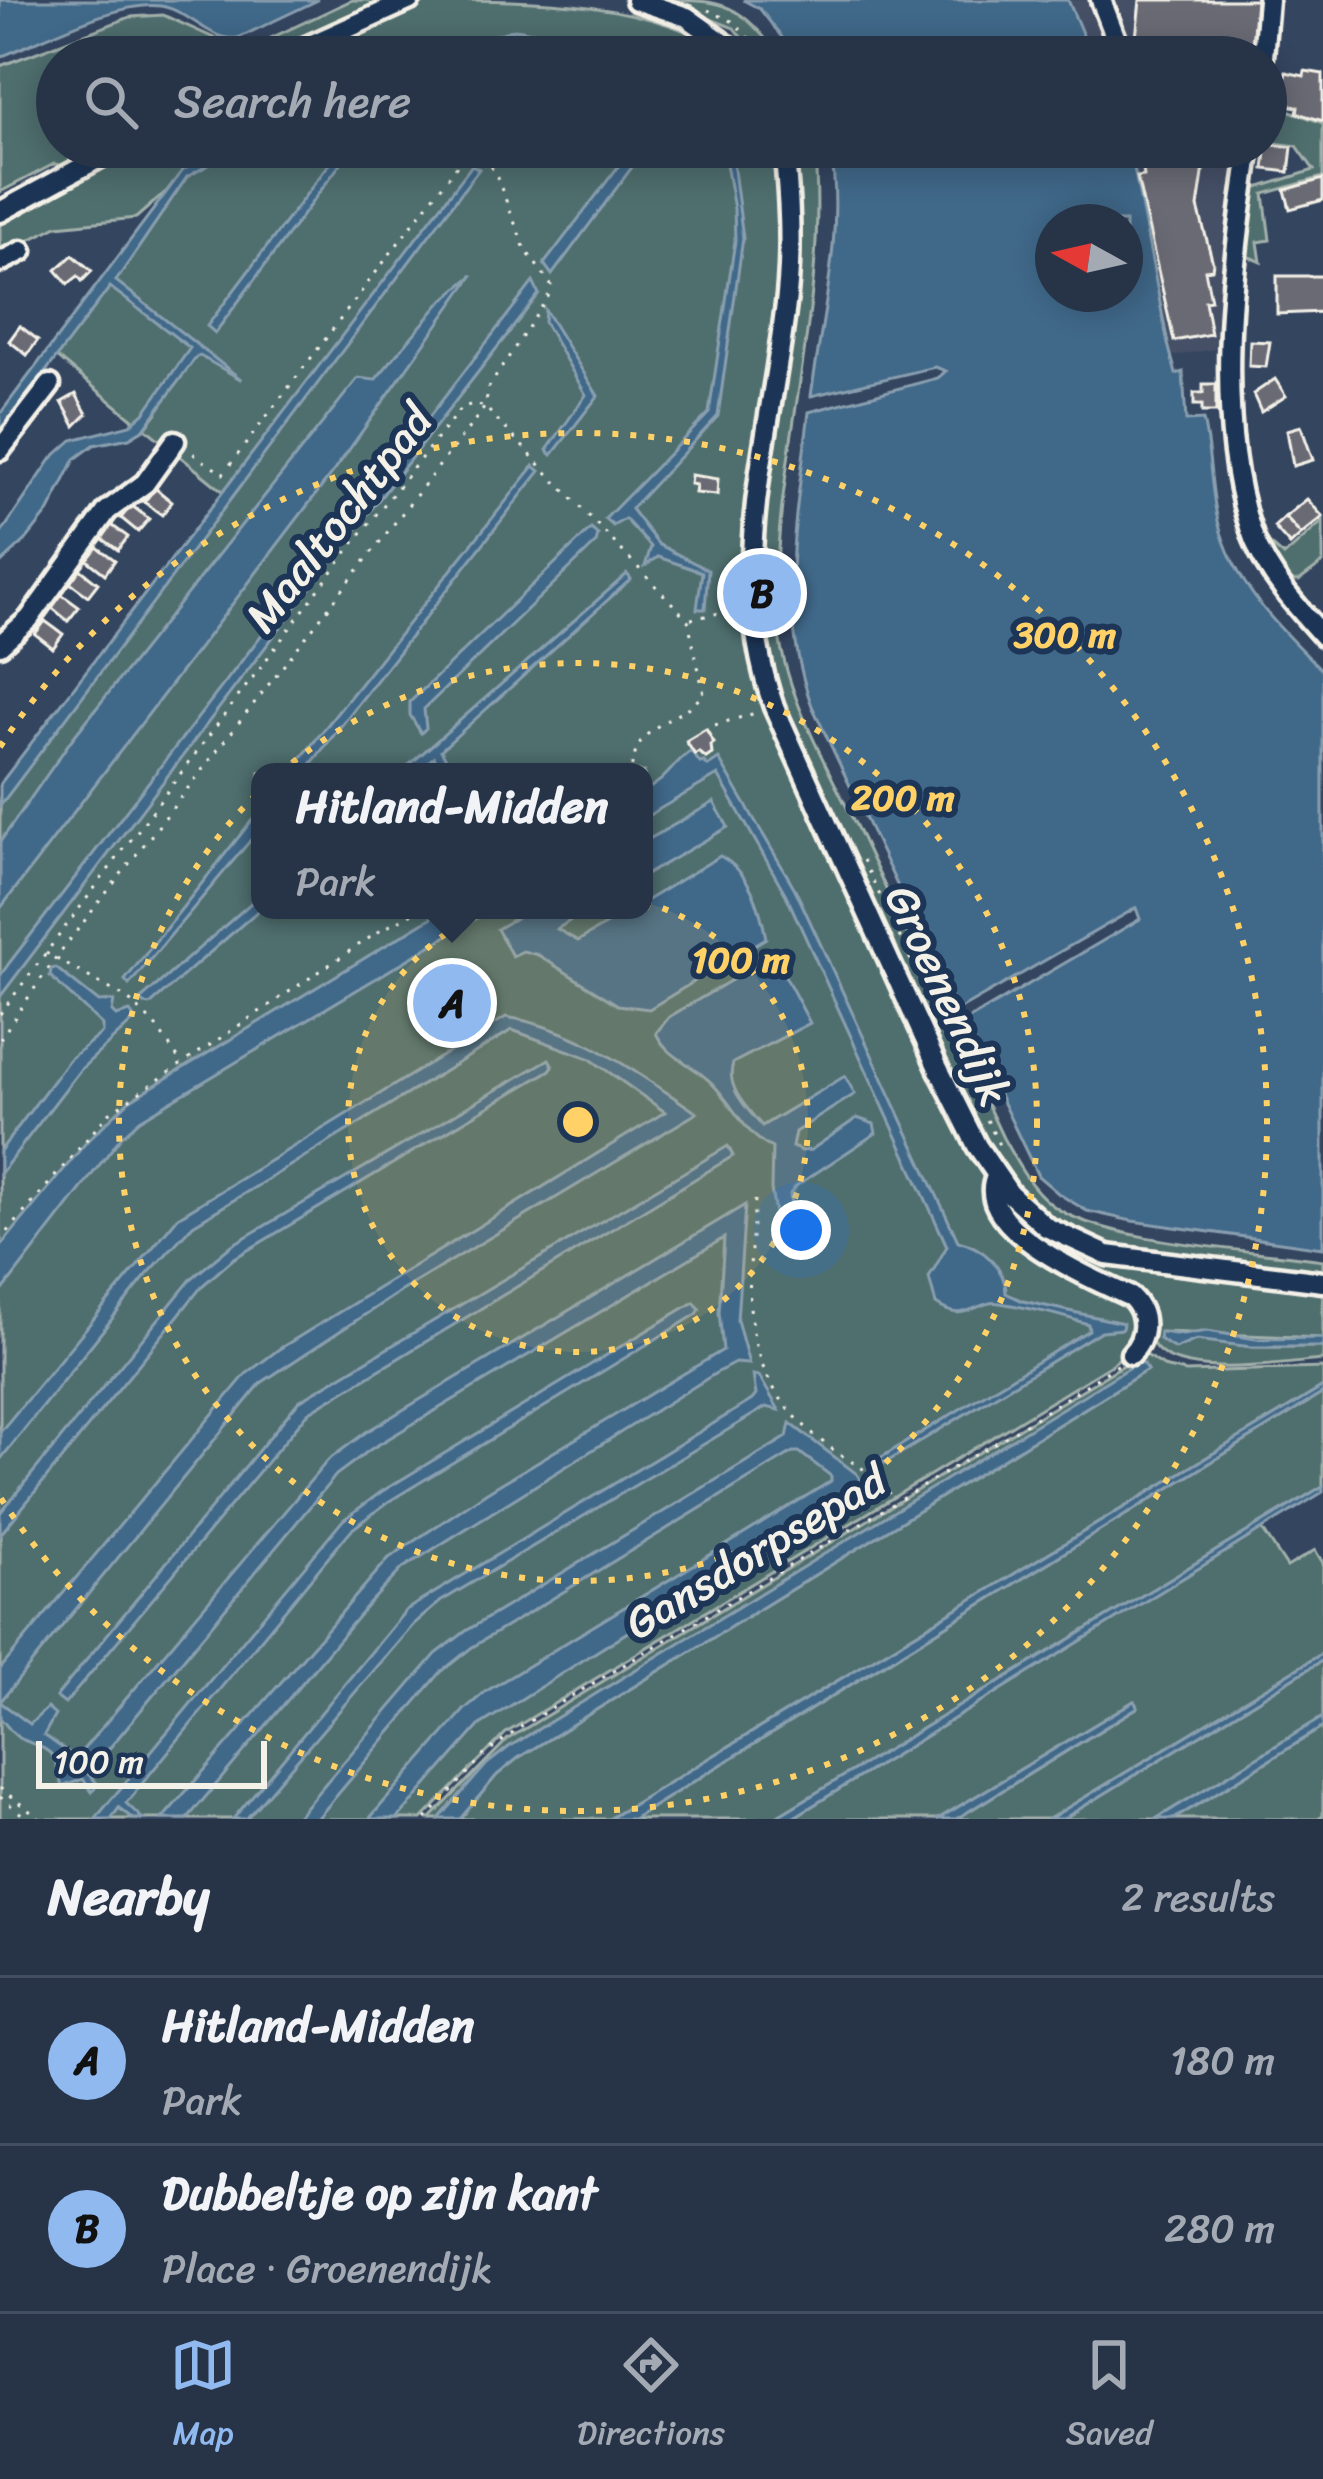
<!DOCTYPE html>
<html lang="en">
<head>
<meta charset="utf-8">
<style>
  :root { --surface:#273448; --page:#333f52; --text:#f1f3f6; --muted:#a4aab4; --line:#434f60; --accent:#90b9f0 }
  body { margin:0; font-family:Sriracha,sans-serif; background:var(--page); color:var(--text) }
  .compass { position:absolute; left:1035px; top:204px; width:108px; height:108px; border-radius:50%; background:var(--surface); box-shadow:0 6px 30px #0003; rotate:278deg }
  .scale { position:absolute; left:36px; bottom:30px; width:231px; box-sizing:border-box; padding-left:12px; border:6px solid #f4f1e8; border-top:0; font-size:33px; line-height:42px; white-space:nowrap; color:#f4f1e8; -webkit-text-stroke:9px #1d3557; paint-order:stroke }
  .you { position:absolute; left:801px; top:1230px; width:42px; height:42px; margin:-30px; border:9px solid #fff; border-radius:50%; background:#1a73e8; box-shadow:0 0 0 18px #1a73e833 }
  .badge { display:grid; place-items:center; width:78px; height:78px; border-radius:50%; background:var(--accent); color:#111; font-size:39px; font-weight:700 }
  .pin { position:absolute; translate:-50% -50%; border:6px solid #fff; box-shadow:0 3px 12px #0006 }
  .popup { position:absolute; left:251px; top:763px; width:402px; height:156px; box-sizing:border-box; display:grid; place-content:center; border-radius:24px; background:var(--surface); filter:drop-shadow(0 3px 9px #0005); font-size:39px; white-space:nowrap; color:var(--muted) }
  .popup b { font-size:45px; color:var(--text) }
  .popup::after { content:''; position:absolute; left:50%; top:100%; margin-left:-24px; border:24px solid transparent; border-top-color:var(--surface) }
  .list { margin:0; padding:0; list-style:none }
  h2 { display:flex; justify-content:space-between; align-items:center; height:156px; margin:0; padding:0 48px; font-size:51px }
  h2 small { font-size:39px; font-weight:400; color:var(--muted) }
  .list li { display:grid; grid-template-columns:78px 1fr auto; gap:36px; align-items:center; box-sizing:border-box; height:168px; padding:0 48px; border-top:3px solid var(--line) }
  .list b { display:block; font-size:45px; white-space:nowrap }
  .list p { margin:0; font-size:39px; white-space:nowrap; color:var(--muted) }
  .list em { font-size:39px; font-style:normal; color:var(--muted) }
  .icon { flex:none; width:66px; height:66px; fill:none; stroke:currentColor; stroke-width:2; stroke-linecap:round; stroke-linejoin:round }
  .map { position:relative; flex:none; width:1323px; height:1819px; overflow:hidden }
  .search { position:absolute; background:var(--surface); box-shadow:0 6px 30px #0003; left:36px; right:36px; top:36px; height:132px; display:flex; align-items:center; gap:30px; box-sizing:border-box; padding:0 42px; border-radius:66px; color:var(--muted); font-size:45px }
  .sheet { height:492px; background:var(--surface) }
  nav { display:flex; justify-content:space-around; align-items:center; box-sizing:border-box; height:168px; border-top:3px solid var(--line); background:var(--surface); font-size:33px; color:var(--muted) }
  nav a { display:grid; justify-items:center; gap:6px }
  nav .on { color:var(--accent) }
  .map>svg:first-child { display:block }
</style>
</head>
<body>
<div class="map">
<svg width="1323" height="1819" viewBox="0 0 1323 1819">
  <rect width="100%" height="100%" fill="#344560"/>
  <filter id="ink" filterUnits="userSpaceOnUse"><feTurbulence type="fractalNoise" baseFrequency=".00833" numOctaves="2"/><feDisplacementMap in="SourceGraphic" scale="24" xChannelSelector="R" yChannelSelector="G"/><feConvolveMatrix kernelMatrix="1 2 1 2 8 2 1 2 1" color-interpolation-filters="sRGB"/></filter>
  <g filter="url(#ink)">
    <g fill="#445066">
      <polygon points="1039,0 1261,0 1255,57 1059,57"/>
      <polygon points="1086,147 1243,147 1215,349 1150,360 1125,222"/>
    </g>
    <g fill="#4f6e6e" stroke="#a2b0ab" stroke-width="3" fill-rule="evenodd">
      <polygon points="352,0 397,0 270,57 57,57 57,147 98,147 61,165 54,164 0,192 0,66 130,17 163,15 243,51"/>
      <path d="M431 0C537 0 649 0 736 57H296Z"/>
      <path d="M661 0C726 0 739 3 780 57H757L734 28Z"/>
      <polygon points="1266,102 1323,123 1323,177 1264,194 1270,240 1258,242 1261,262 1242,254 1251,190 1314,170 1297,146 1266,142"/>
      <path d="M129 147H780L784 268 748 536 743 537C739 573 745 620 753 657L997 1195 1088 1255 1323 1288V1338L1161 1332 1252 1347H1323V1360C1284 1363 1183 1380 1156 1348 1142 1332 1153 1311 1140 1295L1121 1298 1134 1314 1138 1329 1127 1352 1111 1365 506 1733 422 1819H0V797L238 474 224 492 145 428 156 414 144 413 135 421 57 357 183 170 167 191 136 218 57 226 0 255V219ZM260 772H644V910H260Z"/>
      <path d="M793 147H814C830 299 776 450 776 601 776 684 829 768 863 840 909 940 956 1039 1003 1138 1017 1163 1029 1187 1052 1205 1102 1243 1256 1250 1323 1260V1281L1121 1252 1069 1235 1028 1205 976 1131 783 714C773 679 759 642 758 606 752 452 814 301 793 147Z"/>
      <polygon points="1323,521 1323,563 1299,581 1284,580 1262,537 1284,556"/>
      <polygon points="1143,1353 1167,1368 1186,1372 1323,1368 1323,1387 609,1819 460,1819 497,1775 518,1758 1147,1370 1141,1361 997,1453 509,1747 487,1764 439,1819 430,1819 508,1739"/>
      <polygon points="1323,1393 1323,1486 773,1819 633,1819"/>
      <polygon points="1262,1529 1287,1567 1315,1550 1323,1563 1323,1653 1049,1819 956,1819 1137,1708 1134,1701 938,1819 791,1819"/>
      <polygon points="1323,1660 1323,1717 1156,1819 1063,1819"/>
      <polygon points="1323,1727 1323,1816 1318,1819 1174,1819"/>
    </g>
    <g fill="#416889" stroke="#899faf" stroke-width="3" fill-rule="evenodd">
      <path d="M0 0H318L238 38C210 42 190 11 161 6 118 0 42 41 0 57Z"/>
      <polygon points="743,0 1068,0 1092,57 797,57 760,9"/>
      <path d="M514 29C558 35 600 48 644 57 615 57 579 50 555 57L561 48C512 26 480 57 432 57Z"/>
      <polygon points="225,147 241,147 187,177 116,281 242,380 200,356 196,357 144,429 129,438 94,445 75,459 49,511 26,540 0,564 0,535 52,458 72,440 130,425 144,413 190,348 110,287 0,432 0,414 183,170"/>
      <polygon points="342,147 353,147 215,333 207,326"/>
      <polygon points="633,147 647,147 552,275 544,264"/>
      <polygon points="723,147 731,147 743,238 718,416 631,509 658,544 708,570 705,609 697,609 702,572 658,557 645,566 651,547 625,519 613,526 605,519 709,413 735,241 734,209"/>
      <path d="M830 147H1130L1168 344 1176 374 1183 372 1186 421 1203 420C1211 453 1210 487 1218 521 1233 583 1278 628 1323 671V1248L1132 1221 1087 1211 1059 1194 1038 1176 964 1022 1140 919 1136 908 957 1011 812 706C776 610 797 511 809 412L938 378 946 371 935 367 811 396C822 317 845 227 830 147ZM1125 222V294H1053V222Z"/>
      <polygon points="472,165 479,169 0,806 0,784"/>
      <polygon points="473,275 336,468 0,909 0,842 72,739 358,378 375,380 441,302"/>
      <polygon points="533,282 539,294 320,575 0,997 0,976 10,962"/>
      <polygon points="545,310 598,396 552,455 547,450 586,395 544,322"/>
      <polygon points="534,466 540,471 305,772 290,772"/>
      <polygon points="591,529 598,535 596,543 424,709 426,728 421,733 410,715 410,702"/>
      <polygon points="627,574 631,579 441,750 453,772 442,772 434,757 416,772 401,772"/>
      <path d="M691 751 700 763 704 762 708 766 719 759 795 889 958 1241C983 1247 1006 1268 1006 1293L1023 1301 1123 1323 1122 1329 1101 1331 885 1463 877 1460 1089 1330 1088 1324C1060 1315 1030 1308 1000 1303 976 1299 967 1326 936 1304L929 1278 947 1246 786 895 718 775 644 818V791C670 778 673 762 691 751Z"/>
      <polygon points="714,802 728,827 644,876 644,842"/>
      <polygon points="260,810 260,829 129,985 125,980"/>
      <path d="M720 856C750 872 760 906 766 938L649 1009 618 1005 538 955 523 951 512 956 497 929 529 910H587L557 929 578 941 630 910H644V902Z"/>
      <polygon points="260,895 260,909 150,1005 144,1004 141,999"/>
      <polygon points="444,910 490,910 140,1120 121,1137 0,1294 0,1247 88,1140 129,1101"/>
      <path d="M774 955 810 1023 733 1063C725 1088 747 1108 762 1126L845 1076 855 1094 795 1132 792 1147 802 1151 811 1150 857 1118 874 1124 876 1133 796 1186 790 1194 793 1227 790 1231 783 1230 776 1219 771 1189 772 1148C742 1134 731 1098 706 1078 688 1062 667 1056 656 1033L669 1017Z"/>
      <polygon points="56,968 99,1002 114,1001 112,1012 116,1016 130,1012 135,1019 80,1070 0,1174 0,1151 69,1059 102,1033 102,1025 50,976 51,969"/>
      <path d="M506 1017C580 1029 636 1072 697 1113L401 1291 261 1383 0 1702 30 1724 47 1708 55 1715 44 1735 76 1758 328 1460 366 1432 745 1205 737 1320 749 1364 735 1363 716 1373 403 1568 367 1606 187 1819H162L389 1558 487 1492 723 1350 719 1312 724 1238 371 1449 336 1475 88 1774 98 1784 92 1792 83 1779 62 1787C53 1748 54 1753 21 1739 13 1736 6 1724 0 1718V1669L246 1374 279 1349 665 1112 589 1058 512 1030 193 1225 146 1276 0 1460V1432L178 1217Z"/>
      <polygon points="549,1059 553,1066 550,1070 233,1259 203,1285 0,1535 0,1513 192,1278 232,1245"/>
      <polygon points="728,1146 733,1156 308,1413 65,1704 56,1697 299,1401"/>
      <polygon points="694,1302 700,1309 697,1314 388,1502 351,1530 126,1803 143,1819 133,1819 119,1808 111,1819 95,1819 343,1520 381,1492"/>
      <polygon points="1207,1331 1256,1339 1323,1338 1323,1347 1252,1347 1196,1340 1175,1349 1159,1339 1160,1332 1183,1335"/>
      <polygon points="1141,1360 1147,1370 518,1758 497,1775 460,1819 439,1819 487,1764 509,1747"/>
      <polygon points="753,1375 759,1376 779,1410 766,1407 440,1602 414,1624 246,1819 233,1819 406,1610 752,1400 756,1395"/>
      <polygon points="1323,1387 1323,1393 633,1819 609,1819"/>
      <polygon points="790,1423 857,1474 863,1484 480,1725 397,1819 369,1819 465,1709 485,1692 831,1481 831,1476 799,1452 793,1452 471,1648 441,1672 317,1819 295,1819 436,1654 466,1631 787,1437"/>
      <polygon points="1323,1486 1323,1492 791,1819 773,1819"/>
      <polygon points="1323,1653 1323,1660 1063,1819 1049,1819"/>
      <polygon points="1134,1701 1138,1707 956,1819 938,1819"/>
      <polygon points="1323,1717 1323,1727 1174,1819 1156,1819"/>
    </g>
    <g fill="#6b6a74" stroke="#f4f1e8" stroke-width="3">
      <polygon points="1140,0 1257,0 1251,57 1134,57"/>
      <polygon points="1305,71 1323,74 1323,121 1297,113 1298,107 1280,104 1286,72 1304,76"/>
      <polygon points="1267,144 1292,147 1289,172 1264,169"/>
      <polygon points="1140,147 1201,147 1204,167 1198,207 1213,263 1212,269 1205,270 1211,300 1205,301 1211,334 1174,341 1137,177 1144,176"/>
      <polygon points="1323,179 1323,200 1290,209 1285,190"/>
      <polygon points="73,255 92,271 82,281 78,276 68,284 56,270"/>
      <polygon points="1277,276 1323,276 1323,312 1277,314"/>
      <polygon points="20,326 38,340 27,355 9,341"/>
      <polygon points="1250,341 1270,342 1266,367 1249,366"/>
      <polygon points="1275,379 1286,396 1261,412 1253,394"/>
      <polygon points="1203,384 1216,384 1216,412 1202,412 1202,405 1194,405 1194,393 1203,393"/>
      <polygon points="76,394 87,414 75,426 62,402"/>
      <polygon points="1301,426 1313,460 1293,466 1287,430"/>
      <polygon points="691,475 718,479 717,495 695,493 696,485 690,484"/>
      <polygon points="155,488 172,502 162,515 144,502"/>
      <polygon points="1307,499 1323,517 1301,535 1285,517"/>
      <polygon points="131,505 149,519 138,532 121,518"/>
      <polygon points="1285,517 1301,535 1290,545 1274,527"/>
      <polygon points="110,524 128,537 118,550 100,537"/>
      <polygon points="97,547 115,560 105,574 87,560"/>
      <polygon points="80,569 98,583 88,596 70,583"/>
      <polygon points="61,594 79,607 68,621 51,607"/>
      <polygon points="45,621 63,634 53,648 35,634"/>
      <polygon points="706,729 714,743 711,745 712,754 706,758 699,752 695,755 686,741"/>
    </g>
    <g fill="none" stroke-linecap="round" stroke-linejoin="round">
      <g stroke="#f4f1e8" stroke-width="27">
        <g id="minor">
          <polyline points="636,0 687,17 743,57"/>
          <polyline points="1101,0 1123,57"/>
          <polyline points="284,57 410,0"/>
          <polyline points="1263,57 1268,0"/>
          <path d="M784 147C789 197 792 245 787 295 772 436 724 568 774 707L937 1066 977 1146 1010 1194 1046 1227 1107 1255 1323 1282"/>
          <path d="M1250 147C1232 265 1212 425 1254 539 1269 576 1296 606 1323 636"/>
          <polyline points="0,212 119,147"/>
          <polyline points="0,262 22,251"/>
          <polyline points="0,450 50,385"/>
          <polyline points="0,645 29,619 107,511 145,483 175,441"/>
          <path d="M996 1177C972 1229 1097 1281 1131 1297 1148 1314 1147 1337 1131 1354"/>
        </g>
      </g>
      <g stroke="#f4f1e8" stroke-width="3" stroke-dasharray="3 9" stroke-linecap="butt">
        <polyline points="708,10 734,22 766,57"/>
        <polyline points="248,57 270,47"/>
        <polyline points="691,619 734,610"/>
        <polyline points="715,725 759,712"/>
        <polyline points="863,860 1001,1149"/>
        <polyline points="46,953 128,999 154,1024 181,1062"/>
        <path d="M0 1014 359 536 461 408 473 404 485 407 688 620 704 694C673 726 637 721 631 772"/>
        <polyline points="0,1039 54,960 485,407 489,387 548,297 551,285 525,249 494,170 472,152 465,155 223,474 188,450"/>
        <path d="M755 1200C747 1302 735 1372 824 1443 852 1465 874 1469 894 1501"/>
        <polyline points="0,1241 109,1113 378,932 418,910"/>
        <polyline points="0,1788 40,1819"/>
        <polyline points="0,1797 28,1819"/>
        <polyline points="426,1819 486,1753 525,1724 1010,1434 1119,1364"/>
      </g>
      <use href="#minor" stroke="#1d3557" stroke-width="18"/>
    </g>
  </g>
  <circle cx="578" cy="1122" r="230" fill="#ffd166" fill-opacity=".12"/>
  <g fill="none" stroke="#ffd166" stroke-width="6" stroke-dasharray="6 12">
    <circle cx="578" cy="1122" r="230"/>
    <circle cx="578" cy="1122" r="459"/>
    <path d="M0 747A689 689 0 1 1 0 1497"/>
  </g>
  <g text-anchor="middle" stroke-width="12" stroke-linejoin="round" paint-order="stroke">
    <g font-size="45" fill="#f4f1e8" stroke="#1d3557">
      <text transform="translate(338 518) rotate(-52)" y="16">Maaltochtpad</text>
      <text transform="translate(949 995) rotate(65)" y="16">Groenendijk</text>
      <text transform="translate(755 1551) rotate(-31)" y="16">Gansdorpsepad</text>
    </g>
  </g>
  <circle cx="578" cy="1122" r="18" fill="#ffd166" stroke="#1d3557" stroke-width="6"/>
  <g font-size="36" text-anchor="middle" font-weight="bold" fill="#ffd166" stroke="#1d3557" stroke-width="12" stroke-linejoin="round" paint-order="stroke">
    <text x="1065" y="647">300 m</text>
    <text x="903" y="810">200 m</text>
    <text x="741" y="972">100 m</text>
  </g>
</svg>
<svg class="compass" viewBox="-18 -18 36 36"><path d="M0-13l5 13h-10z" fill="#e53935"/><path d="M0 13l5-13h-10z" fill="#a4aab4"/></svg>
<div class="scale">100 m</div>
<div class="you"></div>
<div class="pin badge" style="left:452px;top:1003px">A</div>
<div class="popup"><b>Hitland-Midden</b>Park</div>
<div class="pin badge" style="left:762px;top:593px">B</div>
<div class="search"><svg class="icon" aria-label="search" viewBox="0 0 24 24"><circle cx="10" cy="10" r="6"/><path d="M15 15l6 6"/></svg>Search here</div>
</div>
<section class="sheet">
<h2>Nearby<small>2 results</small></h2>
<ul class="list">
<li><span class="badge">A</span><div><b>Hitland-Midden</b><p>Park</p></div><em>180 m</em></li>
<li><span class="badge">B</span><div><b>Dubbeltje op zijn kant</b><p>Place · Groenendijk</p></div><em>280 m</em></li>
</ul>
</section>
<nav>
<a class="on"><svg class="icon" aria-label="map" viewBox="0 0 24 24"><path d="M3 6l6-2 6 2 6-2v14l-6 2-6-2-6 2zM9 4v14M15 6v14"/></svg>Map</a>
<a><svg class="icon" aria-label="directions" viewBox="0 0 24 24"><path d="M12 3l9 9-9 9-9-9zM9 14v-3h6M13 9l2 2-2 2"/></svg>Directions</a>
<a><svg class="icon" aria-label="saved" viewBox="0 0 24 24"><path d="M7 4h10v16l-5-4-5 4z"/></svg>Saved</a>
</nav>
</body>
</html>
